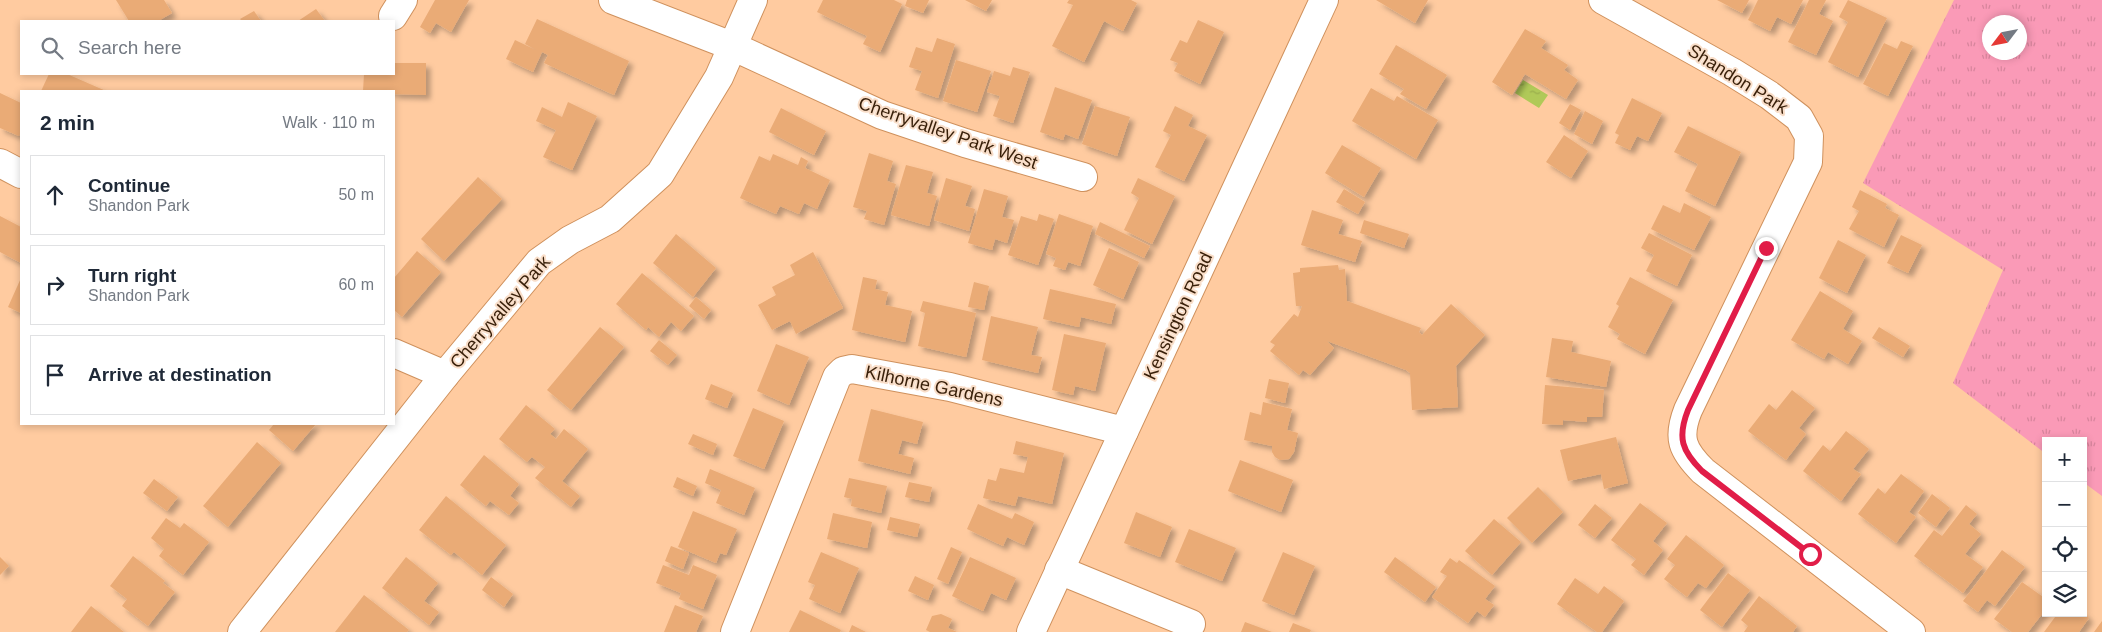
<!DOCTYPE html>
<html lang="en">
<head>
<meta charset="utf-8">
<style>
  :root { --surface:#fff; --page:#f6f6f7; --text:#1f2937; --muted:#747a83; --line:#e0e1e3 }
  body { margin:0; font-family:Arial,sans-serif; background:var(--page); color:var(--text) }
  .controls { position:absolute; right:15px; bottom:15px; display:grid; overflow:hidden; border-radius:0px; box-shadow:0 2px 8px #0003 }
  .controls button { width:45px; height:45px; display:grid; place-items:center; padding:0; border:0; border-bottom:1px solid var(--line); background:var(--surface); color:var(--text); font:25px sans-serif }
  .compass { position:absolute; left:1982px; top:15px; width:45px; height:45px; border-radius:50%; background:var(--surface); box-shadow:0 2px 8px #0003; rotate:238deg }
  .stop { position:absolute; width:15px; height:15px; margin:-11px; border:4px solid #e11d48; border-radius:50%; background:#fff }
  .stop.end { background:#e11d48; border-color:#fff; box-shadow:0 1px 5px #0008 }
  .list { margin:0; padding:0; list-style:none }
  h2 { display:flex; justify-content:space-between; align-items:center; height:65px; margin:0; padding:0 20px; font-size:21px }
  h2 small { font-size:16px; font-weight:400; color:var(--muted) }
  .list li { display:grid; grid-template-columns:32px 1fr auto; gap:15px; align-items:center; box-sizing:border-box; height:80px; margin:0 10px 10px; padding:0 10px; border:1px solid var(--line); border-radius:0px }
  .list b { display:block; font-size:19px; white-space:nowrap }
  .list p { margin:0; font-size:16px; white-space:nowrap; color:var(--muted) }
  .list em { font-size:16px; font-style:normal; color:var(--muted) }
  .icon { flex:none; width:28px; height:28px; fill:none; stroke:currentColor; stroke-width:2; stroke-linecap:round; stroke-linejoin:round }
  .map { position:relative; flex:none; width:2102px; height:632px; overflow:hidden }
  .search { position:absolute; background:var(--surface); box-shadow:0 2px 8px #0003; left:20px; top:20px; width:375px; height:55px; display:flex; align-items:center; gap:12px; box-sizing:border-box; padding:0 18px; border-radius:0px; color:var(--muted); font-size:19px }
  .panel { position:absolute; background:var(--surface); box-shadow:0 2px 8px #0003; left:20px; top:90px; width:375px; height:335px; border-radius:0px }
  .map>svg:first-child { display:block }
</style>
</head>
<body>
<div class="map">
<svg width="2102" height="632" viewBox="0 0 2102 632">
  <defs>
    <pattern id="grass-tufts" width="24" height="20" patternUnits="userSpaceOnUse" patternTransform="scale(1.25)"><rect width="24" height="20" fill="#fa9ab7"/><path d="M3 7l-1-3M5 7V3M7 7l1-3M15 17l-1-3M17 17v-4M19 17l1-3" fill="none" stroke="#d7849c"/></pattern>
    <pattern id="water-ripples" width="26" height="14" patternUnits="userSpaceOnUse" patternTransform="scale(1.25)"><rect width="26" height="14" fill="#b0c958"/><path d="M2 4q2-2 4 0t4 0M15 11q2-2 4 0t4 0" fill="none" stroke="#98ac4b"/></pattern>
    <filter id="shadow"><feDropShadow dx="4.5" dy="4.5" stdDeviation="2.5" flood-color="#0004"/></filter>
  </defs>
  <rect width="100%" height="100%" fill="#ffcba0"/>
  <path fill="url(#grass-tufts)" fill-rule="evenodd" d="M1954 0H2102V496L2083 482V441H2046V454L1953 383 2003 270 1863 183ZM1990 22H2020V52H1990Z"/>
  <polygon fill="url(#water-ripples)" points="1523,80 1548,95 1539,108 1515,93"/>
  <g fill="#eaab76" filter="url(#shadow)">
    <polygon points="116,0 164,0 172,13 158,21 129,21"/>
    <polygon points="435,0 469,0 451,32 436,23 430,33 420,27"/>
    <polygon points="823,0 894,0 902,4 880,52 863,44 867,36 817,12"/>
    <polygon points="907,0 929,0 923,13 905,6"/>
    <polygon points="965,0 992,0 986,11"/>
    <polygon points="1069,0 1131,0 1137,3 1123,31 1104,21 1084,62 1052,46 1073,5 1067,3"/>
    <polygon points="1376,0 1428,0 1415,23"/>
    <polygon points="1717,0 1749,0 1742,13"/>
    <polygon points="1758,0 1803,0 1791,24 1777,17 1770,31 1748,20"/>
    <polygon points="1809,0 1826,0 1819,14 1833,21 1816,55 1788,42"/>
    <polygon points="1848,0 1887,18 1858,77 1828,62 1848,22 1839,17"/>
    <polygon points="316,9 325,21 298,21"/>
    <polygon points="254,11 261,21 242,21 240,19"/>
    <polygon points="537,19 629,61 614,95 544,63 548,55 542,52 533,72 506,59 515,40 538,51 525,44"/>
    <polygon points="1198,20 1224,32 1200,84 1174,71 1178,63 1170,60 1180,40 1187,43"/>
    <polygon points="1525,29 1546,41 1541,48 1568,65 1564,70 1578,80 1566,99 1525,74 1512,95 1492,82"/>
    <polygon points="937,38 955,44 938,98 915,90 922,71 909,67 916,47 932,52"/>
    <polygon points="1901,41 1913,46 1888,96 1863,84 1884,43 1897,49"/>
    <polygon points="1396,45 1447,75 1426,109 1400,94 1404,89 1379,74"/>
    <polygon points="956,60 991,71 977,112 943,101"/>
    <polygon points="394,63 426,63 426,95 394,94 394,91 363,91 364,74 394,74"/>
    <polygon points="1013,67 1030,72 1013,123 993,116 1000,96 987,92 994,71 1010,76"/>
    <polygon points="49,74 67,74 106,91 41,91"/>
    <polygon points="1055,87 1092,100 1078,139 1065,134 1063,140 1040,132"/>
    <polygon points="1371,88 1394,101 1397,96 1438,120 1416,159 1352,121"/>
    <polygon points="0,93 21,103 21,130 19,136 0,128"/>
    <polygon points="1632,98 1662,113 1648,141 1637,136 1630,150 1615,143 1619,135 1615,133"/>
    <polygon points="568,102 597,116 572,170 543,157 556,130 536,121 542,107 562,117"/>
    <polygon points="1570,104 1581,110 1570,130 1559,123"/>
    <polygon points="1095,106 1130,117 1117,156 1082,144"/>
    <polygon points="1175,106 1193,115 1188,126 1207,135 1184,181 1155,167 1171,135 1163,131"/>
    <polygon points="781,108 826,131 814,155 769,132"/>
    <polygon points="1585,111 1603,121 1592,144 1574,134"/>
    <polygon points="1688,126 1741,152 1715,206 1685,191 1698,164 1674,152"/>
    <polygon points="1564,135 1588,151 1571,178 1546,162"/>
    <polygon points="1342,145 1381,168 1364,197 1325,173"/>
    <polygon points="869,153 893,161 887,181 896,184 884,225 864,219 867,211 853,207"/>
    <polygon points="773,154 798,165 801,157 808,161 805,168 830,180 817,209 804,203 799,214 780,206 776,214 740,198 759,156 770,161"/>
    <polygon points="906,165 933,172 927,193 937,196 929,226 891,215"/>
    <polygon points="478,177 502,199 444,261 421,239"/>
    <polygon points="946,178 972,186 965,206 975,209 969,231 934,220"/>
    <polygon points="1138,178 1175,196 1152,244 1124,230 1139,198 1131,193"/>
    <polygon points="984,189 1008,196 1002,217 1014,220 1007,243 995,239 992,250 968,243"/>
    <polygon points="1344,189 1365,202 1358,214 1336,202"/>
    <polygon points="1860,190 1887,204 1885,208 1899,215 1884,247 1849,229 1859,211 1852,207"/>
    <polygon points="1684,203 1711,217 1694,250 1651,229 1663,205 1680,213"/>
    <polygon points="1312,210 1343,220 1338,234 1362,241 1355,262 1301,245"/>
    <polygon points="1039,214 1054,219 1038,265 1008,255 1021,216 1037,221"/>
    <polygon points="1059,214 1093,226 1080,266 1068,262 1065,270 1053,266 1056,258 1046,254"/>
    <polygon points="0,216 21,227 21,263 0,252"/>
    <polygon points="1364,220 1409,234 1404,248 1360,233"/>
    <polygon points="1100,222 1150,246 1144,258 1095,234"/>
    <polygon points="1649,233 1692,255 1677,286 1646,271 1654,255 1641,248"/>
    <polygon points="676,234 716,268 693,297 653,263"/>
    <polygon points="1901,235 1922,245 1908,273 1887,263"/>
    <polygon points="1838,240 1866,255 1847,293 1819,278"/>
    <polygon points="1109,248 1139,262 1123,299 1093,285"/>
    <polygon points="417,251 441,272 402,317 394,310 394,278"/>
    <polygon points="813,252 843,308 796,334 790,321 772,330 758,305 776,295 772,287 795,275 790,265"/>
    <polygon points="1338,265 1339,270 1345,269 1347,301 1421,328 1419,332 1422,335 1451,304 1485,335 1456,366 1458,407 1412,410 1410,373 1406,370 1327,341 1334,348 1310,375 1303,370 1299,375 1270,351 1275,345 1270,342 1294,314 1298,317 1302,306 1296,306 1293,273 1300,272 1300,268"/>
    <polygon points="642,273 694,316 681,331 671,322 659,337 648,327 646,330 616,304"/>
    <polygon points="863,277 877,280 875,289 888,292 885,305 912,311 905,342 852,330"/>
    <polygon points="1630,277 1673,300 1645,354 1617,339 1620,334 1608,327 1619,306 1616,304"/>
    <polygon points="21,278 21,313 8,307"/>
    <polygon points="974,282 989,286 984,310 968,307"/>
    <polygon points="1050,289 1116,304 1111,324 1081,317 1079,327 1043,319"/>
    <polygon points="1820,291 1853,311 1843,329 1862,341 1848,364 1828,352 1824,359 1791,340"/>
    <polygon points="696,297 711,310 704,319 689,306"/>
    <polygon points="923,301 976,313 966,357 918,346 925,313 920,311"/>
    <polygon points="991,316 1038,327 1031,355 1042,357 1038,373 982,360"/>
    <polygon points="600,327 624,347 571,410 547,390"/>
    <polygon points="1879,327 1910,346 1903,357 1872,338"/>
    <polygon points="1064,334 1106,343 1095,391 1075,386 1073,395 1052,390"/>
    <polygon points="1552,338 1573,341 1571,352 1611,361 1606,387 1546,377"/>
    <polygon points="659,340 677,355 668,365 650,351"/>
    <polygon points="776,344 809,357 789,405 757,391"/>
    <polygon points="1269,379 1289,383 1285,403 1265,398"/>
    <polygon points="711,384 733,393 727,408 705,399"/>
    <polygon points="1545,385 1604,390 1602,417 1587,417 1587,422 1563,420 1563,425 1542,424"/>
    <polygon points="1792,390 1815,408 1799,428 1806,434 1786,460 1748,431 1769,404 1776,410"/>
    <polygon points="1263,402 1292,409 1287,430 1298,433 1294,452 1289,459 1280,460 1275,457 1272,452 1272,446 1244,440 1250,412 1261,415"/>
    <polygon points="526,405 555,429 550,434 556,439 564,429 588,449 562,481 580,496 571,507 535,478 545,467 532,457 527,462 499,439"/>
    <polygon points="753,408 784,421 764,469 733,456"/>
    <polygon points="871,409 923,422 917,444 902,440 898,454 914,458 910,474 858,461"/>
    <polygon points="274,424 316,424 293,451 269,430"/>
    <polygon points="1846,431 1869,449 1853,469 1861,474 1841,501 1803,471 1823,445 1830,451"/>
    <polygon points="693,434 717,444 713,455 688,444"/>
    <polygon points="1616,437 1628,483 1604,489 1601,474 1568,481 1560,450"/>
    <polygon points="1016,441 1064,453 1052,504 1018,496 1015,506 983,498 988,479 996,481 1000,468 1024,473 1028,457 1013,454"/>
    <polygon points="257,442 281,463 228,527 203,506"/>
    <polygon points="484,455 519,484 510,496 519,503 509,515 490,501 486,506 460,485"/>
    <polygon points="1240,460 1293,480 1281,512 1228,491"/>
    <polygon points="710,469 755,488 744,515 716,503 721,490 705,483"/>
    <polygon points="1901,474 1924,491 1909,512 1916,517 1896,543 1858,514 1878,488 1885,494"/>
    <polygon points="677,477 697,486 693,496 673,487"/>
    <polygon points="849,478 887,486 881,513 851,506 852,499 844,497"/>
    <polygon points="154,479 178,497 167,511 143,493"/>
    <polygon points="909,482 932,487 929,502 905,497"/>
    <polygon points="1538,487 1563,512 1532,543 1507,518"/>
    <polygon points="1932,494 1950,508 1936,527 1918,513"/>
    <polygon points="446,496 506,545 482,575 454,552 451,555 419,530"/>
    <polygon points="1640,503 1667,523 1653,541 1663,550 1644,575 1631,565 1636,559 1611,540"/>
    <polygon points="978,504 1012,519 1015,513 1034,522 1024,545 1007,537 1003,546 967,529"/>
    <polygon points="1595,504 1612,518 1595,538 1578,525"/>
    <polygon points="1966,505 1977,514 1969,524 1981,534 1965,554 1983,567 1963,593 1914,556 1934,530 1942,536"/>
    <polygon points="693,511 737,529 726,555 720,553 716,563 678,547"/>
    <polygon points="1136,512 1172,527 1160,557 1124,543"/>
    <polygon points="833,513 872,522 867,548 827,539"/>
    <polygon points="890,517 920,524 917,537 887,530"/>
    <polygon points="166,518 180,528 184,523 209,542 183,575 159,556 164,549 151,538"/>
    <polygon points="1494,519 1521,542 1492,575 1465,551"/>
    <polygon points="1189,529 1236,548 1222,581 1175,562"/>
    <polygon points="1686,535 1724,565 1706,588 1698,583 1687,597 1664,579 1675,565 1667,559"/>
    <polygon points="671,546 689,553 683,569 665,561"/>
    <polygon points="951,547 962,552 948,584 937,579"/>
    <polygon points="2002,550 2025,567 1995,606 1987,600 1978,612 1963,601"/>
    <polygon points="821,552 859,568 840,613 809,599 815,585 808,582"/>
    <polygon points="1283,552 1315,566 1294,615 1262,601"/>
    <polygon points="133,556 165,581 163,583 175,592 148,626 122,606 127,599 110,586"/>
    <polygon points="0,557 9,566 0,575"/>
    <polygon points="406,557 438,583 424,601 439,612 429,625 382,588"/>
    <polygon points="970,557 1016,578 1006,600 991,593 983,611 952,596"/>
    <polygon points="1395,557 1436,587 1425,602 1384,572"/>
    <polygon points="1450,558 1457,563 1459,560 1495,586 1485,599 1494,605 1485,617 1477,611 1468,623 1432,597 1447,576 1440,572"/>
    <polygon points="663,565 689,575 693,565 717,575 703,609 679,599 681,593 656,583"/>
    <polygon points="1728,573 1750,590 1722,627 1700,610"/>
    <polygon points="915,576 934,585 928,600 908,591"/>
    <polygon points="491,577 513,594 504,607 482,590"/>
    <polygon points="1575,578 1598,594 1604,586 1624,601 1602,632 1597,632 1557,604"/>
    <polygon points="2022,582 2046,599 2046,609 2028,632 2012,632 1994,619"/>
    <polygon points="364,595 409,630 407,632 335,632"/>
    <polygon points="1759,596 1797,626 1793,632 1744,632 1748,626 1741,620"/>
    <polygon points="675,605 703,616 696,632 664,632"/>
    <polygon points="91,606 124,632 71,632"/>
    <polygon points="800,610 841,630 840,632 789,632"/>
    <polygon points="2058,613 2084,613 2089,618 2079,632 2044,632"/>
    <polygon points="941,614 952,619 948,628 957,632 930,632 926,630 932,616"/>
    <polygon points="2102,621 2102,632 2094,632"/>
    <polygon points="1245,622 1272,632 1241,632"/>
    <polygon points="1293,623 1311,630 1310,632 1289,632"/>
    <polygon points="852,625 866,632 849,632"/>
  </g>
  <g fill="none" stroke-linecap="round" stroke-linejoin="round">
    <g stroke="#cf915d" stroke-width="30">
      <g id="minor">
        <polyline points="613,0 732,46 882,115 965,143 1083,177"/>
        <path d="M1603 0 1732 72 1769 95 1799 118 1809 136 1808 162 1688 410C1677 438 1682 450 1703 471L1911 632"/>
        <polyline points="393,16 403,0"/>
        <polyline points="0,163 21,174"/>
        <polyline points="394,353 445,375"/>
        <polyline points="1059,570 1191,624"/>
        <polyline points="242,632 445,375 539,262 570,240 610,219 660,174 719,77 753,0"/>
        <polyline points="735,632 837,377 843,371 852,369 950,387 1124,431"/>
        <polyline points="1031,632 1324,0"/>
      </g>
    </g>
    <use href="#minor" stroke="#fff" stroke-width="28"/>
  </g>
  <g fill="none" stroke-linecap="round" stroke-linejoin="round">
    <path stroke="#e11d48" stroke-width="6" d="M1766 248 1688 410C1677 438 1682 451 1702 471L1810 554"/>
  </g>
  <g text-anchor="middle" stroke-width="4" stroke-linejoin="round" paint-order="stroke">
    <g font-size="18" fill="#381f09" stroke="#f9dec9">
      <text transform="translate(1738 79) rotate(32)" y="6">Shandon Park</text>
      <text transform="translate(948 133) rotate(19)" y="6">Cherryvalley Park West</text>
      <text transform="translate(500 312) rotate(-49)" y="6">Cherryvalley Park</text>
      <text transform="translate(1178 316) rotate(-65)" y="6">Kensington Road</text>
      <text transform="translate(934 386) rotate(12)" y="6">Kilhorne Gardens</text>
    </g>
  </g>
</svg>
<div class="controls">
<button>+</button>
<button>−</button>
<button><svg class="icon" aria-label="locate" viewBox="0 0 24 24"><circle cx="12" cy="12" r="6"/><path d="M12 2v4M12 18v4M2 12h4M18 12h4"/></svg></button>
<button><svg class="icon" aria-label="layers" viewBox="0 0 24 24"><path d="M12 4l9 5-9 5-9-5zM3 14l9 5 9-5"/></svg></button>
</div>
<svg class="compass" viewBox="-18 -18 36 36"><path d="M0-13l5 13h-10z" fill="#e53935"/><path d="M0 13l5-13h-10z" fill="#747a83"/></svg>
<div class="stop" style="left:1810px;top:554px"></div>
<div class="stop end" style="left:1766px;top:248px"></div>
<div class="search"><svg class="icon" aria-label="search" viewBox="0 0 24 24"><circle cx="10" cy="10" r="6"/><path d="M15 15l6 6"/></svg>Search here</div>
<section class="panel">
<h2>2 min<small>Walk · 110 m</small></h2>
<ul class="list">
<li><svg class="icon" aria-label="ahead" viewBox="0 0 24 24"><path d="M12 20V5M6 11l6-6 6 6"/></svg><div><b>Continue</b><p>Shandon Park</p></div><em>50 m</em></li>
<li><svg class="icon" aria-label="right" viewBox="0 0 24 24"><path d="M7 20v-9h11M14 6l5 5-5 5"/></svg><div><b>Turn right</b><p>Shandon Park</p></div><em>60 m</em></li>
<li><svg class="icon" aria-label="arrive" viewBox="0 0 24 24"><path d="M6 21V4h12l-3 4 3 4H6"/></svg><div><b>Arrive at destination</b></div></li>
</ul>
</section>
</div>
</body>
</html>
